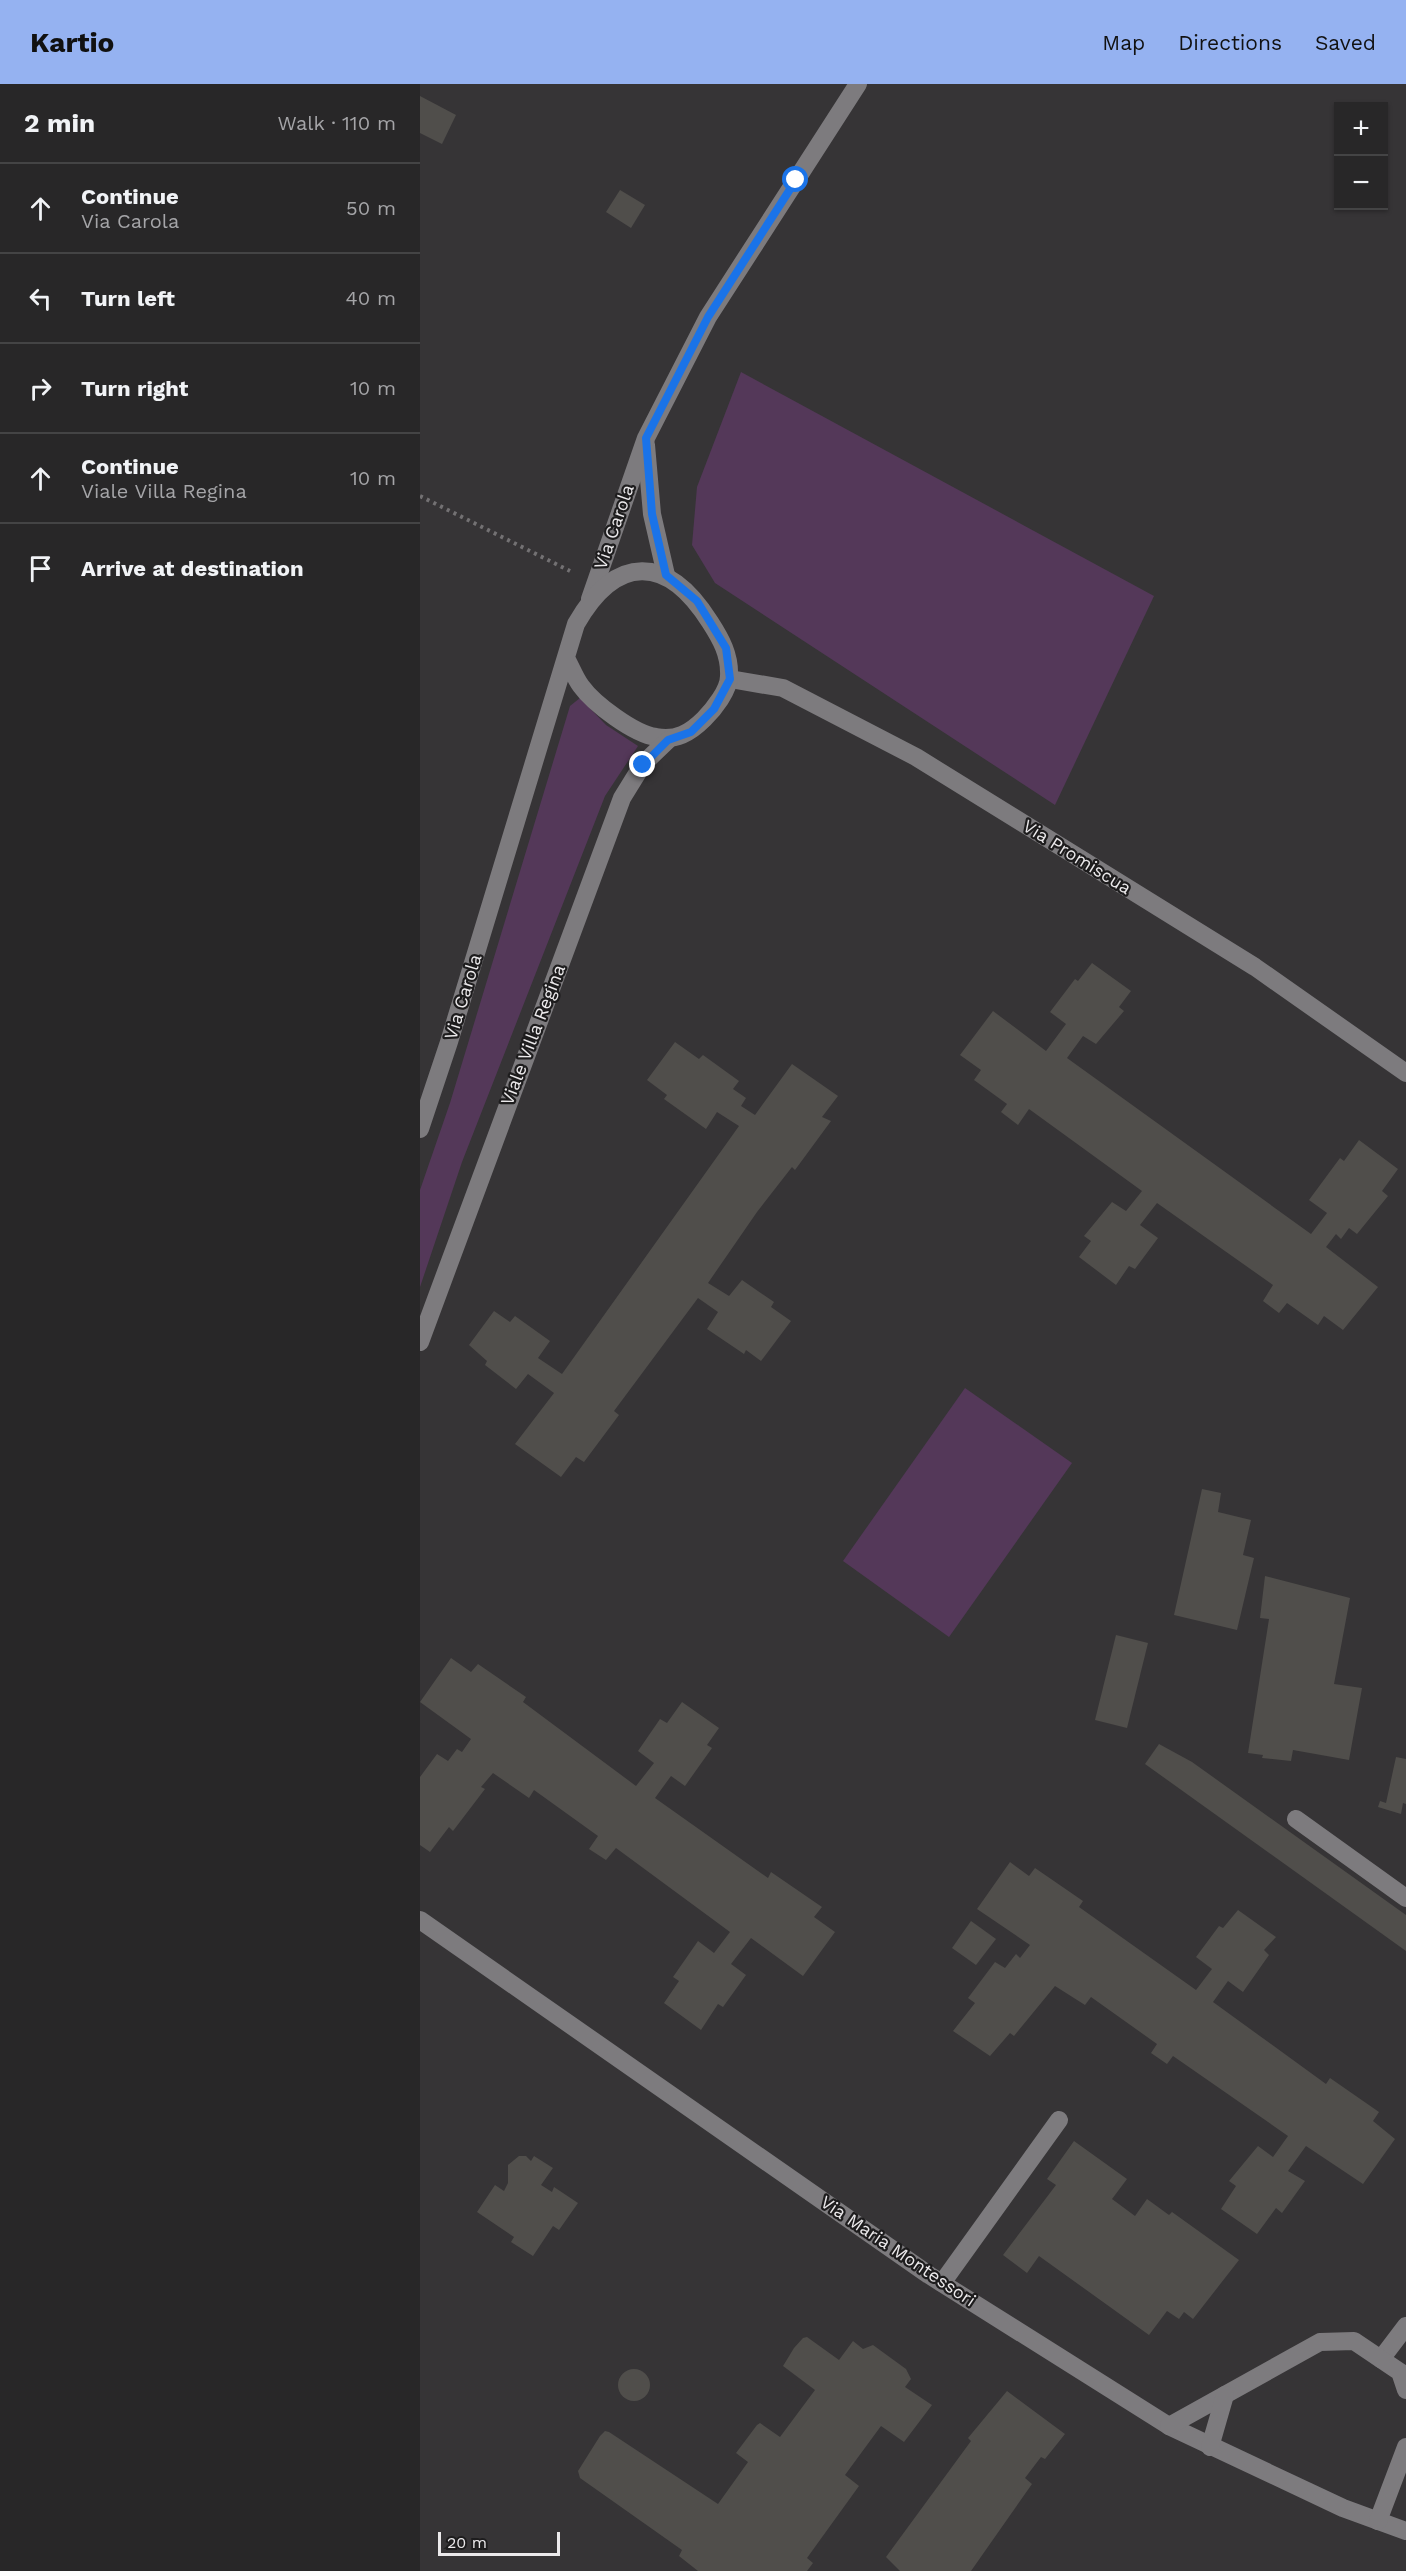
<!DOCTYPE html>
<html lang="en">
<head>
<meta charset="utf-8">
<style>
  :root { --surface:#282728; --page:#343334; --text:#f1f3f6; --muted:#a5a5a8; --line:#444445; --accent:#95b2f1 }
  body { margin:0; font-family:"Work Sans",sans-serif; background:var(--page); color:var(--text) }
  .controls { position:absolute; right:18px; top:18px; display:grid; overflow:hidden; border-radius:0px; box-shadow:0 2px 4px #0004 }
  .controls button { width:54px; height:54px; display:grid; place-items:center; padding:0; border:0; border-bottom:2px solid var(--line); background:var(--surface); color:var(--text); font:30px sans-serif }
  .scale { position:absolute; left:18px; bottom:15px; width:122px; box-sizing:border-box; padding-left:6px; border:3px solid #ebe9eb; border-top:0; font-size:16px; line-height:21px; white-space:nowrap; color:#ebe9eb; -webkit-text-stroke:4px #1d1c1d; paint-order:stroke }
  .stop { position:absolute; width:18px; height:18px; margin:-14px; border:4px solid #1a73e8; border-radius:50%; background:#fff }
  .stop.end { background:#1a73e8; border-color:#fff; box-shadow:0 2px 6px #0008 }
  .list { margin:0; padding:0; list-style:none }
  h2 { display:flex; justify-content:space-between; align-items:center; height:78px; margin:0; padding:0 24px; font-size:26px }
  h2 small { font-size:20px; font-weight:400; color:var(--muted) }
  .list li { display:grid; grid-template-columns:39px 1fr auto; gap:18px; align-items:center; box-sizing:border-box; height:90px; padding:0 24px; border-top:2px solid var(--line) }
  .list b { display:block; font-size:22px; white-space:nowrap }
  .list p { margin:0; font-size:20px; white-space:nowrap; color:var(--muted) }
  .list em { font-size:20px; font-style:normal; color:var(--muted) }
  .icon { flex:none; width:33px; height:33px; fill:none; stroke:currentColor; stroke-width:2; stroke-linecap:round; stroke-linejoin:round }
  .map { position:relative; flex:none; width:986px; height:2487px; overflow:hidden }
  header { display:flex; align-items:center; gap:36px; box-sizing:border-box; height:84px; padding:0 30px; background:var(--accent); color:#111 }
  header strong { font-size:28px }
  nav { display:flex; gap:33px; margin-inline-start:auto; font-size:21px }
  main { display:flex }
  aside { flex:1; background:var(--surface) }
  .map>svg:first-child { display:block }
</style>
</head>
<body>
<header>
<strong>Kartio</strong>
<nav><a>Map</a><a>Directions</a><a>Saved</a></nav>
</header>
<main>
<aside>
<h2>2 min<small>Walk · 110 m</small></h2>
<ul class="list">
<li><svg class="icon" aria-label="ahead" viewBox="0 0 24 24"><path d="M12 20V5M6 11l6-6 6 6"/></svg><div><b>Continue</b><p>Via Carola</p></div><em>50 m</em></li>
<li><svg class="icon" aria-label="left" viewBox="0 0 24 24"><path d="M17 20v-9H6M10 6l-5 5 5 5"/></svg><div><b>Turn left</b></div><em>40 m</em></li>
<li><svg class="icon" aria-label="right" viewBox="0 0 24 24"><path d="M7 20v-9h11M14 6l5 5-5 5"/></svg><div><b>Turn right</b></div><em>10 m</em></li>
<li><svg class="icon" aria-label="ahead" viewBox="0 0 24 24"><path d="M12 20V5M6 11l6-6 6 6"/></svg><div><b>Continue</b><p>Viale Villa Regina</p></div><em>10 m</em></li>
<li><svg class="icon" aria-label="arrive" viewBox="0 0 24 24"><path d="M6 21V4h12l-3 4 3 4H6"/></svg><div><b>Arrive at destination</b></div></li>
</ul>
</aside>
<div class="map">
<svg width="986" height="2487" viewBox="0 0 986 2487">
  <rect width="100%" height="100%" fill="#363436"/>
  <g fill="#543859">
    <polygon points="321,288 734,512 635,721 295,499 272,461 277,403"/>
    <polygon points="160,614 186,641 218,662 185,712 42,1078 0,1203 0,1106 30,1019 150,622"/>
    <polygon points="545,1304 652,1379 529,1553 423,1477"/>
  </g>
  <g fill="#504e4b">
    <polygon points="0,12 36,31 22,60 0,49"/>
    <polygon points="200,106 225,121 211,144 186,128"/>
    <polygon points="672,879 711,907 699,923 704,927 676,960 663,952 647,974 891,1150 907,1129 889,1116 920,1074 924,1077 939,1056 978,1085 962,1107 968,1112 937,1150 929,1144 921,1155 916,1150 906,1163 958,1203 923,1246 904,1232 898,1241 867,1219 859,1229 843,1217 853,1201 737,1119 720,1141 738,1154 715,1185 709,1182 696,1201 659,1173 671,1157 664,1152 692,1118 706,1127 722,1107 609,1025 598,1041 581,1028 587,1020 554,996 561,986 540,971 573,927 626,967 646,940 630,928 655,895 658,897"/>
    <polygon points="255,958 279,975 283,971 319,997 313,1005 326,1014 321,1022 335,1031 372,980 418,1012 402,1033 411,1037 375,1086 372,1083 337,1128 288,1199 309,1212 322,1196 354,1218 351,1223 371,1237 341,1277 326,1266 324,1270 287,1245 298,1228 278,1214 194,1327 199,1331 164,1378 156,1373 141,1393 95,1360 134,1309 108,1290 96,1305 65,1281 67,1277 49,1261 74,1227 90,1238 95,1232 130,1257 118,1274 142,1290 319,1042 297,1028 286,1045 244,1015 247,1011 227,996"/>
    <polygon points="782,1405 801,1409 798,1428 831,1436 823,1471 834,1474 817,1546 754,1531"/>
    <polygon points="845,1492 930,1514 914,1600 942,1604 929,1676 873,1666 871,1677 842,1674 843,1671 828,1669 849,1535 840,1534"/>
    <polygon points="696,1551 728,1559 707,1644 675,1636"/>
    <polygon points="31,1574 51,1588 58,1580 106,1613 103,1618 216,1702 234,1679 218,1667 240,1635 247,1639 262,1618 299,1644 287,1661 292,1664 265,1702 251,1692 235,1714 348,1794 351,1788 402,1823 394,1833 415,1848 383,1892 331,1854 311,1880 326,1891 303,1923 298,1920 281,1946 244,1919 259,1897 253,1893 278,1857 294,1869 310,1848 196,1764 186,1776 169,1765 178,1752 114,1706 109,1714 73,1689 61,1703 65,1705 33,1747 29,1743 10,1768 0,1761 0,1693 17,1670 28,1677 37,1665 42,1668 51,1655 0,1618"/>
    <polygon points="739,1660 772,1678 986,1831 986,1867 725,1680"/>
    <polygon points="976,1673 986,1675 986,1720 983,1719 981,1730 958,1723 960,1717 966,1719"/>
    <polygon points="590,1778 609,1792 615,1784 663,1817 659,1823 776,1906 792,1885 776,1873 799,1842 803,1844 818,1826 856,1853 844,1866 849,1871 823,1908 808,1897 793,1918 906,2000 910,1994 959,2028 953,2037 975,2055 943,2100 886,2062 868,2087 885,2097 862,2129 856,2124 837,2150 801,2125 816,2102 809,2097 838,2062 853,2073 868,2052 753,1972 747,1980 731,1969 737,1960 671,1913 665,1921 635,1902 594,1952 590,1949 570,1972 533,1947 555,1919 548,1914 575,1878 585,1884 596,1870 600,1874 610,1861 557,1825"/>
    <polygon points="551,1837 576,1855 556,1881 532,1864"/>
    <polygon points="654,2057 707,2095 692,2115 715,2132 727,2115 749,2131 752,2128 819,2176 773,2235 764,2228 759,2235 747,2227 729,2251 619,2172 607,2189 583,2171 636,2101 627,2095"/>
    <polygon points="99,2072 106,2072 111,2077 114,2072 133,2084 121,2101 132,2108 134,2103 158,2119 139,2146 133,2142 113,2172 91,2158 94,2153 57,2128 75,2101 84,2107 88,2099 88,2081"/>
    <polygon points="387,2253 419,2276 433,2257 443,2265 453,2261 486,2285 491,2295 485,2303 512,2321 484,2358 461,2342 425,2391 439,2402 387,2474 393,2479 387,2487 278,2487 259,2472 262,2466 160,2394 158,2387 180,2352 185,2347 189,2348 298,2420 328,2378 316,2369 337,2341 340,2339 360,2353 395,2306 363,2282 374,2264 383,2254"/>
    <circle cx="214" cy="2301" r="16"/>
    <polygon points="587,2307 645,2350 625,2375 621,2373 605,2394 612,2400 551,2487 480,2487 466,2473 551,2357 548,2354"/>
  </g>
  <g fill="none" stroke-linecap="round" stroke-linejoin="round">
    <polyline stroke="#737173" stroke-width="4" stroke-dasharray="3 4.5" stroke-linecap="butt" points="0,412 150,487"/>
    <g stroke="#7d7b7e" stroke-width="18">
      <polyline points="226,361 232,430 246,491"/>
      <polyline points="170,515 226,354 288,233 438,0"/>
      <polyline points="310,595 363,604 496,673 835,883 986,989"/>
      <path d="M0 1045 29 958 156 540C196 470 247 470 290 538 301 555 310 571 309 592 309 606 294 625 284 635 270 649 256 657 236 653 214 650 174 620 161 602 155 594 151 583 146 574"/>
      <polyline points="0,1258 202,714 223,680 248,656"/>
      <polyline points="876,1735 986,1814"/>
      <polyline points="0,1836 509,2191 749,2342 923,2424 986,2447"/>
      <polyline points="522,2199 639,2036"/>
      <polyline points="961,2275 986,2242"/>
      <polyline points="749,2342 900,2258 934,2257 980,2288 986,2306"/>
      <polyline points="790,2363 805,2311"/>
      <polyline points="958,2437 986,2363"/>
    </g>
  </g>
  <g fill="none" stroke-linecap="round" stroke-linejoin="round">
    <polyline stroke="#1a73e8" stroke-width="8" points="223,681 248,656 271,648 294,625 310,595 306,564 277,517 246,491 232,430 226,354 288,233 376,96"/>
  </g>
  <g text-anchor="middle" stroke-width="4.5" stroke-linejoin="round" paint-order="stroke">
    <g font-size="18" fill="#ebe9eb" stroke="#1d1c1d">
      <text transform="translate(194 443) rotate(-71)" y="6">Via Carola</text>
      <text transform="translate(657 773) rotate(32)" y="6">Via Promiscua</text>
      <text transform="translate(43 913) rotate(-73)" y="6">Via Carola</text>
      <text transform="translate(113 951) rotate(-69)" y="6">Viale Villa Regina</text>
      <text transform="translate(478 2167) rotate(34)" y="6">Via Maria Montessori</text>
    </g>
  </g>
</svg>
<div class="controls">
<button>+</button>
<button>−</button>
</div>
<div class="scale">20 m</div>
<div class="stop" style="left:376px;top:96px"></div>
<div class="stop end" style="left:223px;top:681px"></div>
</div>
</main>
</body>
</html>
